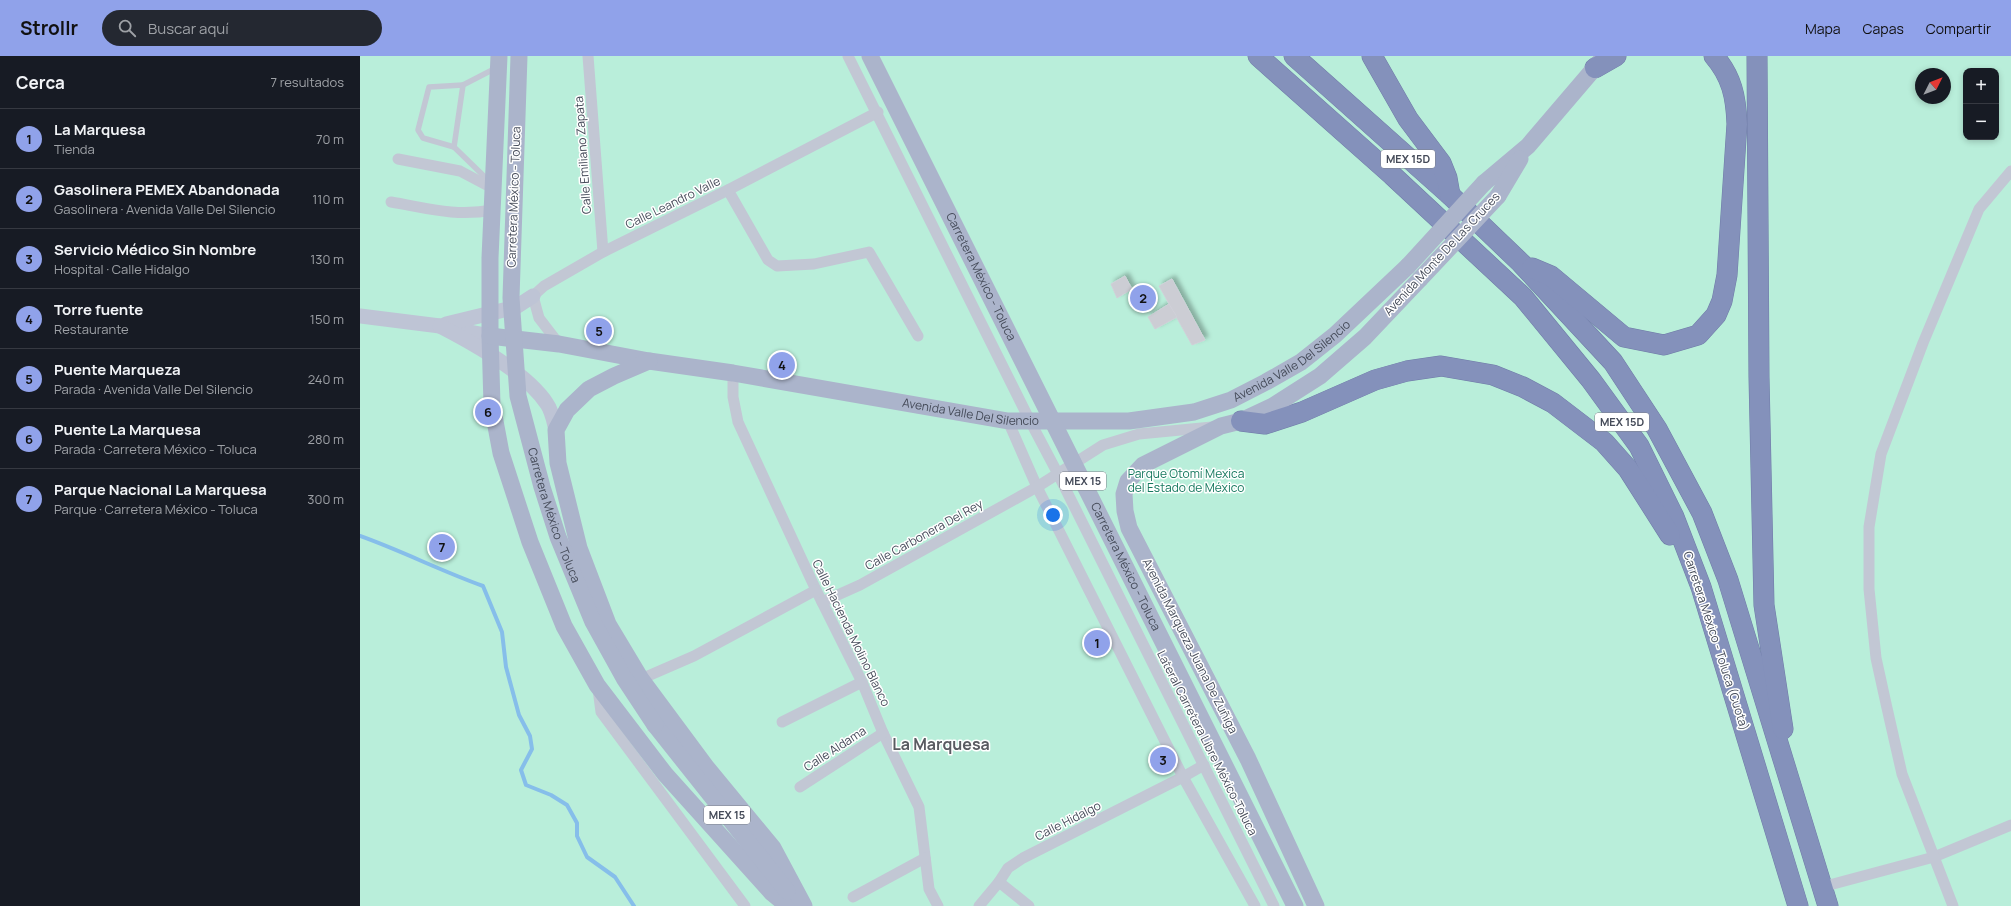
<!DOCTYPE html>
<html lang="es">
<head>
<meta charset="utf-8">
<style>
  :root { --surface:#171b24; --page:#242831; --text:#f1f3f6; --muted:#9ea1a6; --line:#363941; --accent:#90a2ea }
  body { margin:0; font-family:Manrope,sans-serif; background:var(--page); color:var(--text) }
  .controls { position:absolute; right:12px; top:12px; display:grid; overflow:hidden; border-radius:8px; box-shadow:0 2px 6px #0003 }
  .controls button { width:36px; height:36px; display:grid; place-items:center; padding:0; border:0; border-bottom:1px solid var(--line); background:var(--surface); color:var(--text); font:20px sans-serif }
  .compass { position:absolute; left:1555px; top:12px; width:36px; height:36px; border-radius:50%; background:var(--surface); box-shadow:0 2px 6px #0003; rotate:48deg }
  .you { position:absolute; left:693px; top:459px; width:14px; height:14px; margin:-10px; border:3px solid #fff; border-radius:50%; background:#1a73e8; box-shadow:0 0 0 6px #1a73e833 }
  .badge { display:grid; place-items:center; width:26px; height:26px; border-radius:50%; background:var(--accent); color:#111; font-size:13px; font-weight:700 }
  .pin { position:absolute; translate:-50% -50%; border:2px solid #fff; box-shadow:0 1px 4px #0006 }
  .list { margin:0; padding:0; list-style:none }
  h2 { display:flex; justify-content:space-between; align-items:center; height:52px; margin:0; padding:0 16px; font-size:17px }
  h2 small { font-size:13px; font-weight:400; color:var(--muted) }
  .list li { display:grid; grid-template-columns:26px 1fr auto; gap:12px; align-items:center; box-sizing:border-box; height:60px; padding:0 16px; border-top:1px solid var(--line) }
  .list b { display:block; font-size:15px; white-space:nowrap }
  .list p { margin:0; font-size:13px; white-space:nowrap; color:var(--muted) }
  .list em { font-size:13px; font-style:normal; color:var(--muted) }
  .icon { flex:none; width:22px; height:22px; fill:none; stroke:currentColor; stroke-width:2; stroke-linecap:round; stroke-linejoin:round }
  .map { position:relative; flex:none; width:1651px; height:850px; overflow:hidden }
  header { display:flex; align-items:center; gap:24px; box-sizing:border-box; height:56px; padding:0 20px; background:var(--accent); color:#111 }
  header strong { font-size:19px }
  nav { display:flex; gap:22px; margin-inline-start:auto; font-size:14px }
  .search { width:280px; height:36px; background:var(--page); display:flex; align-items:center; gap:10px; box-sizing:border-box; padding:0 14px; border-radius:22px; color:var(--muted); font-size:15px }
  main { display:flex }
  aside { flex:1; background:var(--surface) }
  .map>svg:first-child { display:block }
</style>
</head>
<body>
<header>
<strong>Strollr</strong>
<div class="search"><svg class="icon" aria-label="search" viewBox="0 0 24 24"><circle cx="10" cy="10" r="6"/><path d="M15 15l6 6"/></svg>Buscar aquí</div>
<nav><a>Mapa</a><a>Capas</a><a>Compartir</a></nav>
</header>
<main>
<aside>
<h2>Cerca<small>7 resultados</small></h2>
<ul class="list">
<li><span class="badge">1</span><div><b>La Marquesa</b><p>Tienda</p></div><em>70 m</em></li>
<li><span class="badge">2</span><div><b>Gasolinera PEMEX Abandonada</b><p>Gasolinera · Avenida Valle Del Silencio</p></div><em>110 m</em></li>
<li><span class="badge">3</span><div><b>Servicio Médico Sin Nombre</b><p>Hospital · Calle Hidalgo</p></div><em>130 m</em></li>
<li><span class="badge">4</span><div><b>Torre fuente</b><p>Restaurante</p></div><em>150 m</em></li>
<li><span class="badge">5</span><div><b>Puente Marqueza</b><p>Parada · Avenida Valle Del Silencio</p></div><em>240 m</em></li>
<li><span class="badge">6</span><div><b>Puente La Marquesa</b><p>Parada · Carretera México - Toluca</p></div><em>280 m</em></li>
<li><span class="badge">7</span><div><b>Parque Nacional La Marquesa</b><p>Parque · Carretera México - Toluca</p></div><em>300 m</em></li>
</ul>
</aside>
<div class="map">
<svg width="1651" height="850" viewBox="0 0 1651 850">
  <defs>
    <filter id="shadow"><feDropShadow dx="3.5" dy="-3.5" stdDeviation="2" flood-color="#0004"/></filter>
  </defs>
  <rect width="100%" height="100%" fill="#efedec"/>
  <path fill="#b9eeda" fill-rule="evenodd" d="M0 0H1651V850H0ZM1606 15H1636V81H1606ZM1561 18H1585V42H1561Z"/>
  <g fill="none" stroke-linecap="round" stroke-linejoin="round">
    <path stroke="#86beea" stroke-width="4" d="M0 480C42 495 81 515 123 530L142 576 146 611 159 659 170 680 172 693 161 714 166 729 191 739 207 749 217 767V780L227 801 255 821 274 850"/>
  </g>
  <g fill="#cccdd4" stroke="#d0d0d8" filter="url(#shadow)">
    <polygon points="765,220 772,233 757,242 751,228"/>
    <polygon points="812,223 845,284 832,289 799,230"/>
    <polygon points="809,248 817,261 795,273 788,261"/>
  </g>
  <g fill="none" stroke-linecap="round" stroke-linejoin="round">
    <g stroke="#6f7ca7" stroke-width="21">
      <g id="highway">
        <polyline points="898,0 1032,119 1163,241 1231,324 1279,390 1314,461 1341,531 1438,850"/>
        <polyline points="934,0 1090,139 1161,207 1253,306 1297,373 1342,457 1368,524 1468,850"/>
        <polyline points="1012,0 1048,63 1081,107 1087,122 1090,139"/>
        <polyline points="1397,0 1399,321 1404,549 1423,673"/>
        <polyline points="1235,12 1256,0"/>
        <path d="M1172 212 1191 220 1264 281 1304 289 1338 279 1356 259 1362 245 1367 219 1377 68C1376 41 1372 21 1354 0"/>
        <polyline points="881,365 905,368 942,356 1015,324 1047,315 1081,310 1133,319 1163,331 1193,347 1244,386 1268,413 1310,479"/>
      </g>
    </g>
    <g stroke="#c2c7d4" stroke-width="5.5">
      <polyline points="94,91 63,82 58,74 69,31 103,29"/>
      <polyline points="130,126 94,91 103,29 136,12"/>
    </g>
    <g stroke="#c2c7d4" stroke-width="11">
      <polyline points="228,0 243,196"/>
      <polyline points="488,0 670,365 698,418 914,850"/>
      <polyline points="38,103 100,115 134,133"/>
      <polyline points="368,134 408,204 417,210 454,208 509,196 558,280"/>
      <path d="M31 146C67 152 95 161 133 154"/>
      <polyline points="199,288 179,262 173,240 184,230 243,196 368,134 518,56"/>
      <polyline points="373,317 373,341 378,366 456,534 502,626 523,677 559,751 569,833 578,850"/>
      <polyline points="648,365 677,431 823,721 895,850"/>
      <polyline points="462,546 500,529 677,431 743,389 779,378 852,371"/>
      <polyline points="281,623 334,600 456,534"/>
      <polyline points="238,633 241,656 385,850"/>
      <polyline points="422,666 502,626"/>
      <polyline points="440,731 523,677"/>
      <polyline points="639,826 669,850"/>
      <polyline points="1462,831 1574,801 1651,769"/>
      <polyline points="493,841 565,802"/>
      <polyline points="619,850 639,826 648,812 663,802 823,721 844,709"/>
      <polyline points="1593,850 1542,718 1527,652 1516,602 1509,533 1509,471 1521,398 1563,287 1619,153 1651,115"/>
    </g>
    <g stroke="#bec4d5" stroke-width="15">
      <polyline points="0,260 80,270 130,280"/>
      <polyline points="86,268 156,251 173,240"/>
      <path d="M80 270C113 287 167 317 187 348 192 355 194 366 196 374"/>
    </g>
    <g stroke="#abb4cb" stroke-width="17">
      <polyline points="139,0 130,202 130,280 132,349 141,397 170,486 204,570 237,629 305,718 412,837 428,850"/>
      <polyline points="1124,127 1168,90 1244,1"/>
      <polyline points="1138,140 1160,103"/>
      <path id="s1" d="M130 280 199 288 289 305 373 317 648 365H769L834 356 871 344 906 326 941 306 975 279 1048 210"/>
      <polyline points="289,305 254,320 229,333 207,354 196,374 198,407 219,492 248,568 281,623 347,712 413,792 444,850"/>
      <polyline points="295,669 427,835"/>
      <polyline points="956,850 888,703 769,472 765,455 764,438 768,425 783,409 861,370 881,365 913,350 960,320 1005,281 1060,223"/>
    </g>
    <use href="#highway" stroke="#8491bb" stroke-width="20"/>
    <g stroke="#abb4cb" stroke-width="17">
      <path id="s2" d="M159 0 151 242 158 340 182 431 198 481 233 566 264 622 295 669"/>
      <path id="s3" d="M510 0C653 283 793 567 935 850"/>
      <polyline points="1048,210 1124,127"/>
      <polyline points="1060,223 1138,140"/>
    </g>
  </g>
  <g text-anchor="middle" stroke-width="3" stroke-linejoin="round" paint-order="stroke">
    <g fill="#fff" stroke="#7d818b" stroke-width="1">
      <rect x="1021" y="94" width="54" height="18" rx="3"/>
      <rect x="1235" y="357" width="54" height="18" rx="3"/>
      <rect x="700" y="416" width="46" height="18" rx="3"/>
      <rect x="344" y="750" width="46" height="18" rx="3"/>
    </g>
    <g font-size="11" font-weight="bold" fill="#454b59">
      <text x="1048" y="107">MEX 15D</text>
      <text x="1262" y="370">MEX 15D</text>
      <text x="723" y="429">MEX 15</text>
      <text x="367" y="763">MEX 15</text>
    </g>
    <g font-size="12" fill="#454b59" stroke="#fff">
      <text transform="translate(223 99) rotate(-94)" y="4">Calle Emiliano Zapata</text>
      <text transform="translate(154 141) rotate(-88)" y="4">Carretera México - Toluca</text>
      <text transform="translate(313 147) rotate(-26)" y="4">Calle Leandro Valle</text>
      <text transform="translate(1082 198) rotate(-47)" y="4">Avenida Monte De Las Cruces</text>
      <text dy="4" stroke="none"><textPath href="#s3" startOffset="247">Carretera México - Toluca</textPath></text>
      <text dy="4" stroke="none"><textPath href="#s1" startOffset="823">Avenida Valle Del Silencio</textPath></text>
      <text dy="4" stroke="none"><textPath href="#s1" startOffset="487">Avenida Valle Del Silencio</textPath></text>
      <text dy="4" stroke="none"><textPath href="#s2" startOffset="465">Carretera México - Toluca</textPath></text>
      <text transform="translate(564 479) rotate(-29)" y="4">Calle Carbonera Del Rey</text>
      <text dy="4" stroke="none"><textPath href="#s3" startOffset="571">Carretera México - Toluca</textPath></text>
      <text transform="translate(491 577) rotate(64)" y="4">Calle Hacienda Molino Blanco</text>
      <text transform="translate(1356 585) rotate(72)" y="4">Carretera México - Toluca (Cuota)</text>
      <text transform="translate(830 590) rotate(63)" y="4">Avenida Marqueza Juana De Zuñiga</text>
      <text transform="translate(847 687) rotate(63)" y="4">Lateral Carretera Libre México-Toluca</text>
      <text transform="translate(475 693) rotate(-33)" y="4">Calle Aldama</text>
      <text transform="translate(708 765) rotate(-27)" y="4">Calle Hidalgo</text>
    </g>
    <g font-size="12" fill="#17795f" stroke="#fff">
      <text x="826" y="422">Parque Otomí Mexica<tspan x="826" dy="14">del Estado de México</tspan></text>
    </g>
    <g font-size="16" font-weight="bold" fill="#595b61" stroke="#fff">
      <text x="581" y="694">La Marquesa</text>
    </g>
  </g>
</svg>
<div class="controls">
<button>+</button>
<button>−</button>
</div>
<svg class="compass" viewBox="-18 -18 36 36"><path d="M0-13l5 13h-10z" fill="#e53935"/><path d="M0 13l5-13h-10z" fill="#9ea1a6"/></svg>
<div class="you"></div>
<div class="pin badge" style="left:737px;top:587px">1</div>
<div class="pin badge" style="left:783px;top:242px">2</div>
<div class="pin badge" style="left:803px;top:704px">3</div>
<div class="pin badge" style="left:422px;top:309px">4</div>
<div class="pin badge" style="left:239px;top:275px">5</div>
<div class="pin badge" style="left:128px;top:356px">6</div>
<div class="pin badge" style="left:82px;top:491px">7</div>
</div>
</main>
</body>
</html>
